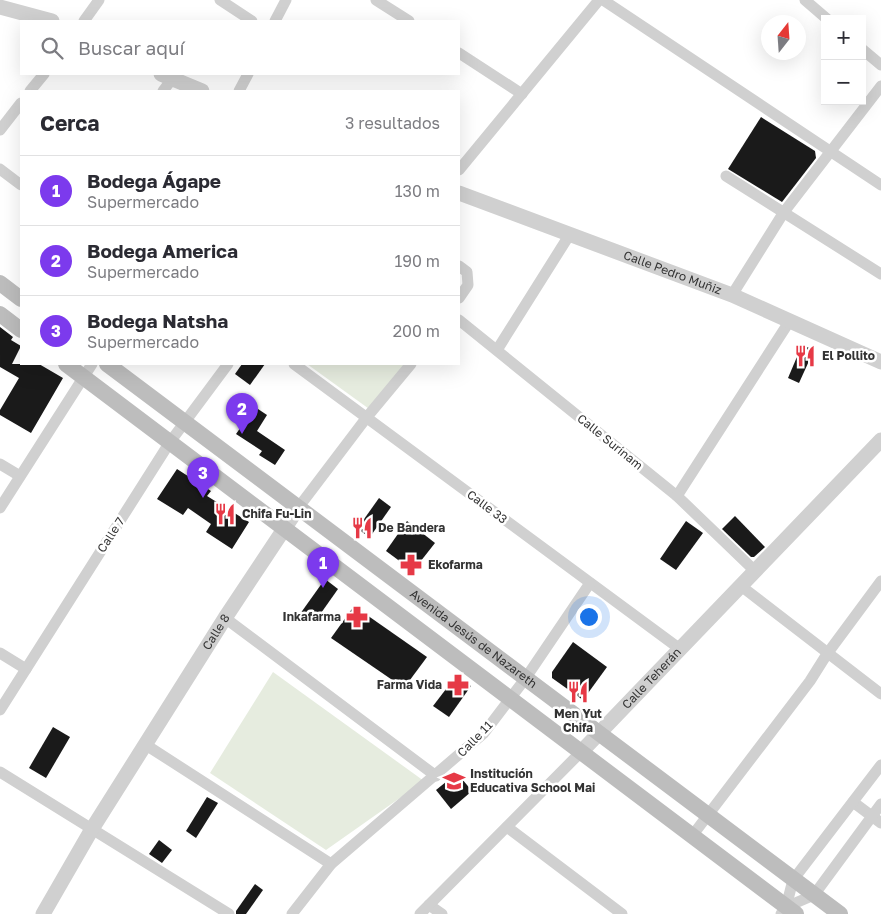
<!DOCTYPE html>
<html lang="es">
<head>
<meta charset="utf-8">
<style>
  :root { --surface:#fff; --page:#f7f7f7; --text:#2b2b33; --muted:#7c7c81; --line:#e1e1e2; --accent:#7c3aed }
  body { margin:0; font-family:"Golos Text",sans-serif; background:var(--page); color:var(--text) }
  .controls { position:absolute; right:15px; top:15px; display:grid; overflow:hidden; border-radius:0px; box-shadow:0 5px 20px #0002 }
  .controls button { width:45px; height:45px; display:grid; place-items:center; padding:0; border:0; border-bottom:1px solid var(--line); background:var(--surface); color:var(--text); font:25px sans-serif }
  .compass { position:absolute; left:761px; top:15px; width:45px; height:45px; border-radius:50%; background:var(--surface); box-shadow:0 5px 20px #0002; rotate:17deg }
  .you { position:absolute; left:588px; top:616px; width:18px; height:18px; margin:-12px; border:4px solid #fff; border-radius:50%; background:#1a73e8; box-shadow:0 0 0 8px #1a73e833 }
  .badge { display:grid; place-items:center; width:32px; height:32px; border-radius:50%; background:var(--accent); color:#fff; font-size:16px; font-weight:700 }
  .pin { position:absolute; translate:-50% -41px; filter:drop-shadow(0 1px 2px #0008) }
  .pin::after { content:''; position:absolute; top:26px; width:18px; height:15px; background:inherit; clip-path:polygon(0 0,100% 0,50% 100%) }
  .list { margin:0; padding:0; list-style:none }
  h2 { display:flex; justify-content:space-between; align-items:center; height:65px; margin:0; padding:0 20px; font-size:21px }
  h2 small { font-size:16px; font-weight:400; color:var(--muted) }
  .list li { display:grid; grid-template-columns:32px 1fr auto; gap:15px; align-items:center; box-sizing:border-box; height:70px; padding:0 20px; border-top:1px solid var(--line) }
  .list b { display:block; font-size:19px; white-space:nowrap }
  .list p { margin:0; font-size:16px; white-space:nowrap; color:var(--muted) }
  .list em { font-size:16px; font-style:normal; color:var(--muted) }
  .icon { flex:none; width:28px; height:28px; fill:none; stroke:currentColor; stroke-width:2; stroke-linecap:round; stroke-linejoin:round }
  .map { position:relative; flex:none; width:881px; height:914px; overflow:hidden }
  .search { position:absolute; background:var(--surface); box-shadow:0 5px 20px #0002; left:20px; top:20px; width:440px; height:55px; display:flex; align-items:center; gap:12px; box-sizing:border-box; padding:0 18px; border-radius:0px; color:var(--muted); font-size:19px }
  .panel { position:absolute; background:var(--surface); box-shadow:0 5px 20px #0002; left:20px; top:90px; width:440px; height:275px; border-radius:0px }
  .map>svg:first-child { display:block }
</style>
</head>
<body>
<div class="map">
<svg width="881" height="914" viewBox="0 0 881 914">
  <rect width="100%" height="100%" fill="#fff"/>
  <g fill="#e6ecdf">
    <polygon points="307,364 406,364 372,411"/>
    <polygon points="273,672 424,781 326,850 210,773"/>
  </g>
  <g fill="#1a1a1a">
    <polygon points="761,117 815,151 816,158 782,202 728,169"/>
    <polygon points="0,327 13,337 11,340 21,346 12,364 39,364 63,378 31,433 0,415 0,410 19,378 0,367"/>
    <polygon points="802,345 814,350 799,383 788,378"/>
    <polygon points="242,364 265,364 250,385 235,374"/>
    <polygon points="255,407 267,415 257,431 285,450 275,465 259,455 262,451 236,434"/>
    <polygon points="177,469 211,491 207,496 249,522 232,549 206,532 211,524 188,508 183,515 157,499"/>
    <polygon points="379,498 391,507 370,537 357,529"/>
    <polygon points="735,516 765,547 754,557 751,557 722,529"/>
    <polygon points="407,521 435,543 413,571 386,551"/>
    <polygon points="686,521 703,533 676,570 660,559"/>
    <polygon points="325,579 338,589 314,623 300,614"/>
    <polygon points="354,606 427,657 404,688 331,638"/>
    <polygon points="573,642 607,667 583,700 552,678 552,672"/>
    <polygon points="456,676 471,686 449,717 433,706"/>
    <polygon points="53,727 70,737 46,778 29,768"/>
    <polygon points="457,773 472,791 451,809 436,790"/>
    <polygon points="207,797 218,803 196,838 186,831"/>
    <polygon points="159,840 172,850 162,863 149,854"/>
    <polygon points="255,884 263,890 246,914 236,914 236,911"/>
  </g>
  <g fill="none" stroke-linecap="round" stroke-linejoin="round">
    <g stroke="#d0d0d0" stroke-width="11">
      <polyline points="220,0 252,21"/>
      <polyline points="376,0 409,21"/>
      <polyline points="603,0 881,185"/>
      <polyline points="805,0 827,19"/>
      <polyline points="84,21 99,0"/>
      <polyline points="275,21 286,0"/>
      <polyline points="862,49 881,65"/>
      <polyline points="459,53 522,94"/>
      <polyline points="30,91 44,74"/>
      <polyline points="163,91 172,79"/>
      <polyline points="239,91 248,74"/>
      <polyline points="0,130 21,103"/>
      <polyline points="0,169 21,185"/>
      <polyline points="459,170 599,0"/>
      <polyline points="726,176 881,274"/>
      <polyline points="459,266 467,272 468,285 459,298"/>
      <polyline points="732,295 784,212 881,86"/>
      <polyline points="459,320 677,496 755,571"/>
      <polyline points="497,350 570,234"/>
      <polyline points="294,364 680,649"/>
      <polyline points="0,464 20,476"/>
      <polyline points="677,496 789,322"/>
      <polyline points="0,508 92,364"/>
      <polyline points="298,508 367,417 411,364"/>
      <polyline points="741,586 881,694"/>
      <polyline points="225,618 436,776"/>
      <polyline points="0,653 26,669"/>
      <polyline points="0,710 170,442 228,364"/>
      <polyline points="146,745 331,864"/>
      <polyline points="0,772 229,914"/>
      <polyline points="853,802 881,823"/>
      <polyline points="507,827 622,914"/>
      <polyline points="692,836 810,681 827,654 881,581"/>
      <polyline points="429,905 442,914"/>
      <polyline points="786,907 814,895 881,804"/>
      <polyline points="292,914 331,864 484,733 525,679 590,583"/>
      <polyline points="420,914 581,752"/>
      <polyline points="781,914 786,907 793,880 881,765"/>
    </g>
    <g stroke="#d0d0d0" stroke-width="15">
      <polyline points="0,7 52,21"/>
      <polyline points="161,74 202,91"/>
      <path id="s1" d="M459 193 732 295 881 362"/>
      <path id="s2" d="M581 752 881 440"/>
      <path id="s3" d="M43 914 92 829 225 618 298 508"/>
    </g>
    <g stroke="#bdbdbd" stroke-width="16">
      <polyline points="0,283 21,299"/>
      <polyline points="0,314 21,330"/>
      <polyline points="66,364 796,914"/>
      <path id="s4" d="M107 364 840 914"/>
    </g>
  </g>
  <defs>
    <g id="restaurant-bare" transform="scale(1.725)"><path d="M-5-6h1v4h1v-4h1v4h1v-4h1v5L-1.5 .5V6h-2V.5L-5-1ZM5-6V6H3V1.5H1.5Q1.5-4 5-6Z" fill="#e63946" stroke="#fff" stroke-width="2.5" paint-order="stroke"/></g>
    <g id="pharmacy-bare" transform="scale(1.725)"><path d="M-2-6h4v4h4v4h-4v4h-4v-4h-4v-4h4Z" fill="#e63946" stroke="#fff" stroke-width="2.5" paint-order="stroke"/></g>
    <g id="school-bare" transform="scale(1.725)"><path d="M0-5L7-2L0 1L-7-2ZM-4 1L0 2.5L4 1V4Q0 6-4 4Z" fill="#e63946" stroke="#fff" stroke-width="2.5" paint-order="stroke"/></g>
  </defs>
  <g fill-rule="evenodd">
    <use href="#restaurant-bare" x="805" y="356"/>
    <use href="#restaurant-bare" x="225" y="514"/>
    <use href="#restaurant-bare" x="362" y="528"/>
    <use href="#pharmacy-bare" x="411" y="565"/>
    <use href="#pharmacy-bare" x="357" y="617"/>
    <use href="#pharmacy-bare" x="458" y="685"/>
    <use href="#restaurant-bare" x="578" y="692"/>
    <use href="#school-bare" x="454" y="781"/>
  </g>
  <g text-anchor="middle" stroke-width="5" stroke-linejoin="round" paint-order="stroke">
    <g font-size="12" fill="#333" stroke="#fff">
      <text dy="4" stroke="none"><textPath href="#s1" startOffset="228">Calle Pedro Muñiz</textPath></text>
      <text transform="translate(610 442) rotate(39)" y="4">Calle Surinam</text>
      <text transform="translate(487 507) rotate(37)" y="4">Calle 33</text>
      <text transform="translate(111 535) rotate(-57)" y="4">Calle 7</text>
      <text dy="4" stroke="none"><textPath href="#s3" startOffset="331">Calle 8</textPath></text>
      <text dy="4" stroke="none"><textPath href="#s4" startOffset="458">Avenida Jesús de Nazareth</textPath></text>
      <text dy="4" stroke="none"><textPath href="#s2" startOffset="102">Calle Teherán</textPath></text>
      <text transform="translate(475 739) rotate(-46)" y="4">Calle 11</text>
    </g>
    <g font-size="12" font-weight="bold" fill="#333" stroke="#fff" text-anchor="start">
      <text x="822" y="360">El Pollito</text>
      <text x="242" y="518">Chifa Fu-Lin</text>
      <text x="378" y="532">De Bandera</text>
      <text x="428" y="569">Ekofarma</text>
      <text x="341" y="621" text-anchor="end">Inkafarma</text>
      <text x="442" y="689" text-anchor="end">Farma Vida</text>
      <text x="578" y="718" text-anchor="middle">Men Yut<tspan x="578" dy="14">Chifa</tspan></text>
      <text x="470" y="778">Institución<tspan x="470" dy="14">Educativa School Mai</tspan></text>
    </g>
  </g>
</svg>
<div class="controls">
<button>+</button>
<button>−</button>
</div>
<svg class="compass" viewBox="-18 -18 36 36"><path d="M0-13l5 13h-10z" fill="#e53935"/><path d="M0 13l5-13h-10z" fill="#7c7c81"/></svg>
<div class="you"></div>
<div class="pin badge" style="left:323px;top:588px">1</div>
<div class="pin badge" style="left:242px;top:434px">2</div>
<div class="pin badge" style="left:203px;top:498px">3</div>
<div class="search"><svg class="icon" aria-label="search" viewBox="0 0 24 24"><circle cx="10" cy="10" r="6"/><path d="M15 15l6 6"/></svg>Buscar aquí</div>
<section class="panel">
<h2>Cerca<small>3 resultados</small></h2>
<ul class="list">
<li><span class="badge">1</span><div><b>Bodega Ágape</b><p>Supermercado</p></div><em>130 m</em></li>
<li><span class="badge">2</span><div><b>Bodega America</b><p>Supermercado</p></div><em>190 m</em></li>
<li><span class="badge">3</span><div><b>Bodega Natsha</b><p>Supermercado</p></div><em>200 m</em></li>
</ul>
</section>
</div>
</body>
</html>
